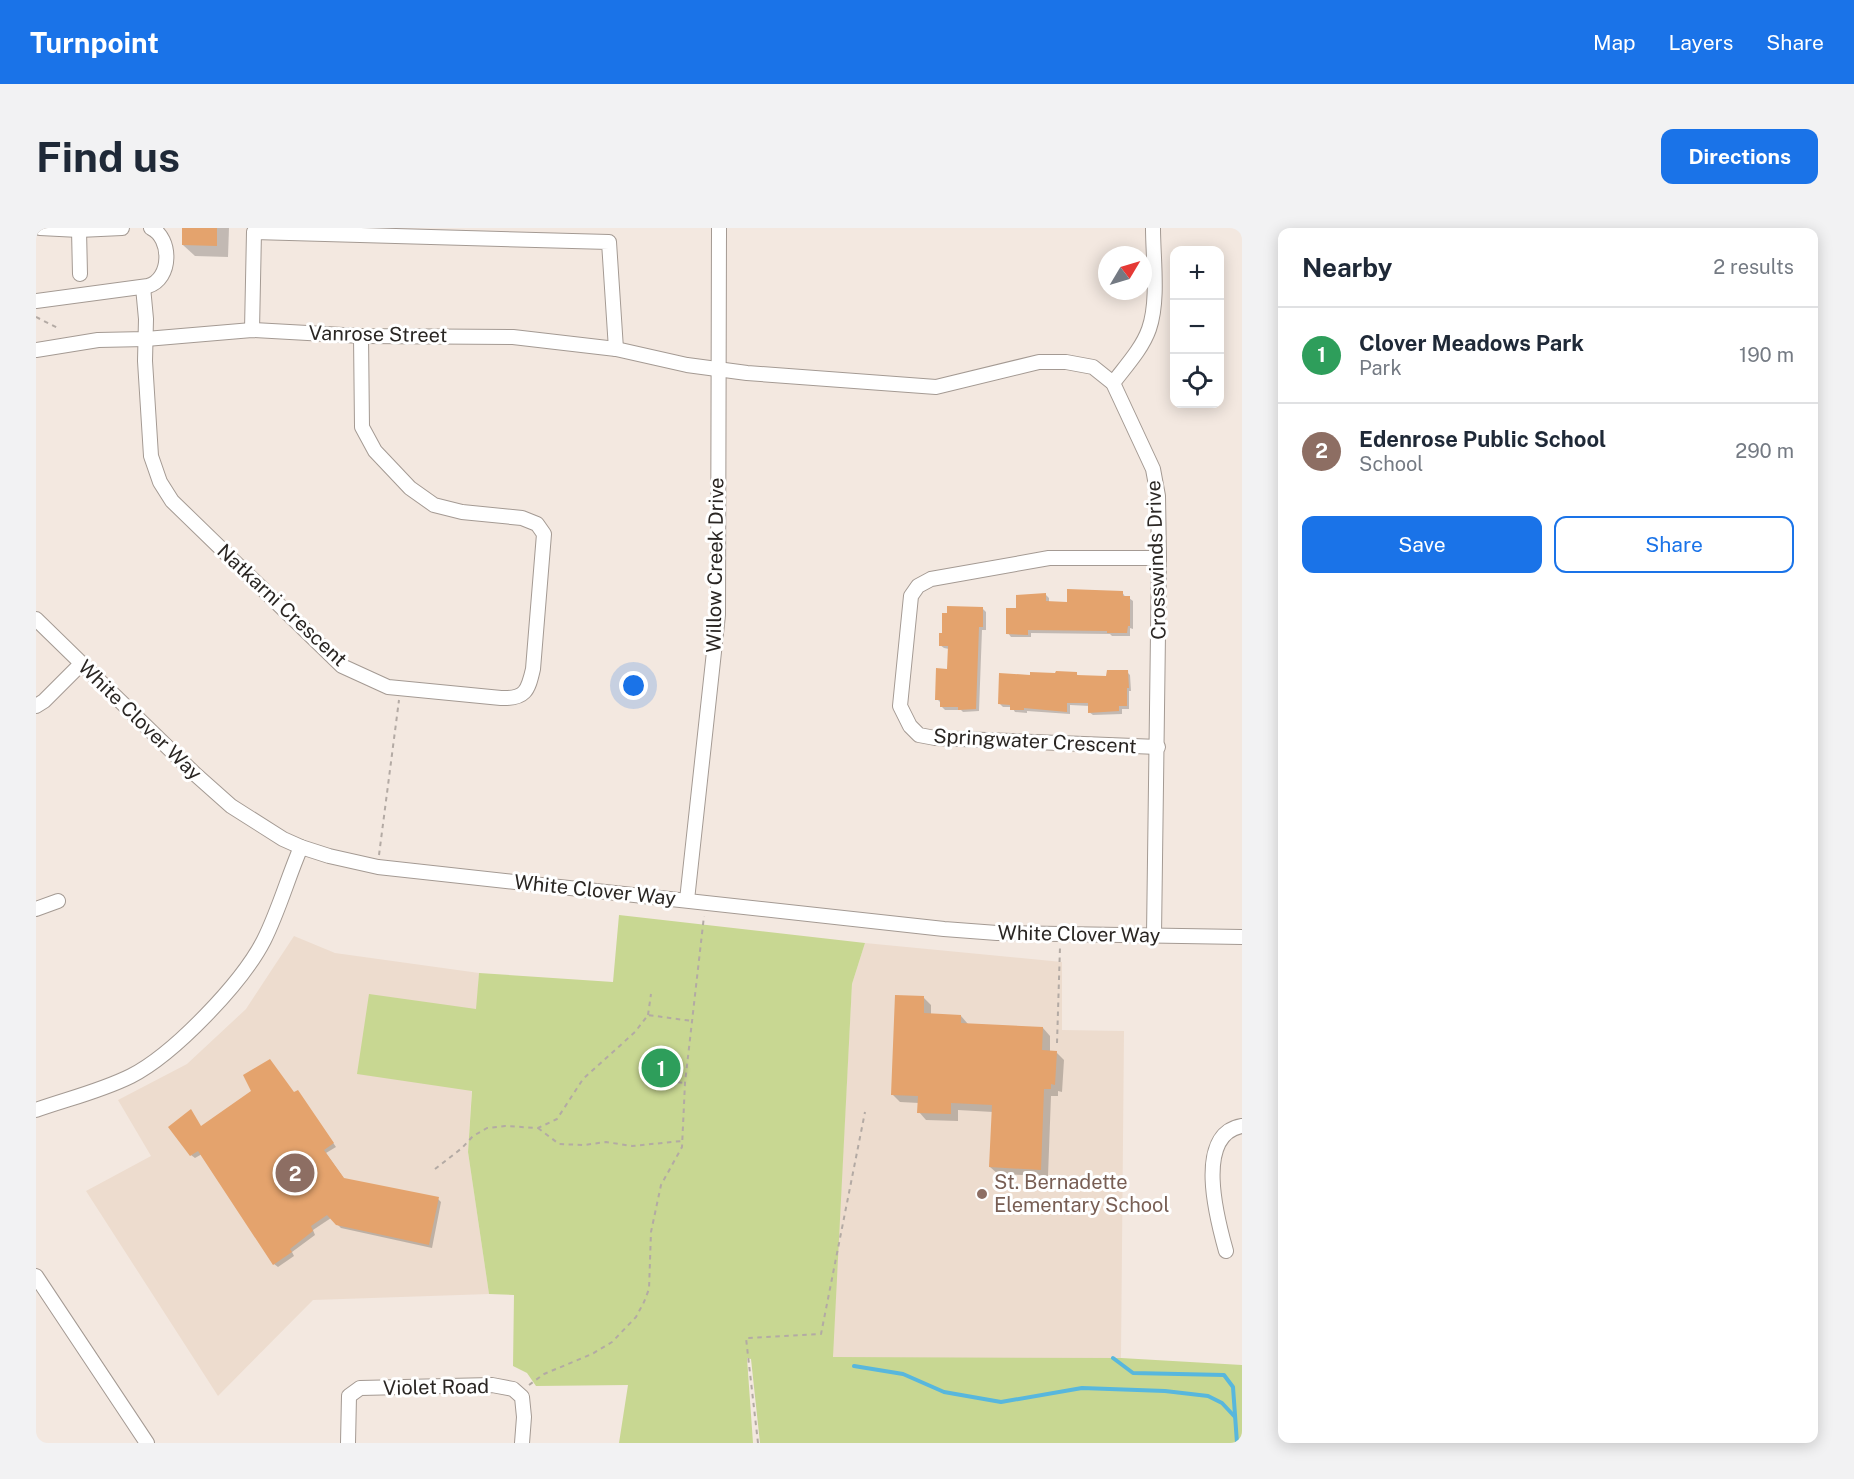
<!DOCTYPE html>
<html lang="en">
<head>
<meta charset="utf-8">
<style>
  :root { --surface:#fff; --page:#f2f2f3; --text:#1f2937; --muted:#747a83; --line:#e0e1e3; --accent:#1a73e8 }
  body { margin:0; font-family:"Public Sans",sans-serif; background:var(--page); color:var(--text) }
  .controls { position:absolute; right:18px; top:18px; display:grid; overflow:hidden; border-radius:12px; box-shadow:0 3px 15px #0003 }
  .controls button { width:54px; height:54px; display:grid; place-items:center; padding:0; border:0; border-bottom:2px solid var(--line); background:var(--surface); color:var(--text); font:30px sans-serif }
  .compass { position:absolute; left:1062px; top:18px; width:54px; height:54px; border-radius:50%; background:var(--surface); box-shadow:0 3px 15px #0003; rotate:52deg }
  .you { position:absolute; left:598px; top:458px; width:21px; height:21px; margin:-15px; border:4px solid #fff; border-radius:50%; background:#1a73e8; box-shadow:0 0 0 9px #1a73e833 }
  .badge { display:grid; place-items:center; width:39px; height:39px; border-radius:50%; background:var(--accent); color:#fff; font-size:20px; font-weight:700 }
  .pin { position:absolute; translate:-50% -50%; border:3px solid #fff; box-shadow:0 2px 6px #0006 }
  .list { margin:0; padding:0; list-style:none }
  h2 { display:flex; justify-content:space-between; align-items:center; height:78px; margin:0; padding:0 24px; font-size:26px }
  h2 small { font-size:20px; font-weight:400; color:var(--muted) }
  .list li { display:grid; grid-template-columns:39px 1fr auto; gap:18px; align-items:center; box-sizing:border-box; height:96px; padding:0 24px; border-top:2px solid var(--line) }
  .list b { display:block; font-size:22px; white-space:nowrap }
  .list p { margin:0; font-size:20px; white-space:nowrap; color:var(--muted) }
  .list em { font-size:20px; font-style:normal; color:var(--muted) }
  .actions { display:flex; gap:12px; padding:18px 24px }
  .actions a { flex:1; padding:14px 0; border:2px solid var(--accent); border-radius:12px; text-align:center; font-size:21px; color:var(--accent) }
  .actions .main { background:var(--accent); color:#fff }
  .icon { flex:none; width:33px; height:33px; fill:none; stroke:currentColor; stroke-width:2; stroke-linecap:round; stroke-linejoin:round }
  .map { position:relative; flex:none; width:1206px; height:1215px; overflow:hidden; border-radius:12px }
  header { display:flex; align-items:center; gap:36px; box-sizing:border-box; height:84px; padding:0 30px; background:var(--accent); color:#fff }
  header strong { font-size:28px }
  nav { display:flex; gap:33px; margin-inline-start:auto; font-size:21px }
  .intro { display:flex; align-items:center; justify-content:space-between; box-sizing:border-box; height:144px; padding:0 36px }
  h1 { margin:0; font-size:42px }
  .button { padding:15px 27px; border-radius:12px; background:var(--accent); color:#fff; font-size:21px; font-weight:700 }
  main { display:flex; gap:36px; padding:0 36px }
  aside { flex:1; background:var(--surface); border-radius:12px; box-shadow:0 3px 15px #0003 }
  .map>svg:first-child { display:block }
</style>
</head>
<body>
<header>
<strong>Turnpoint</strong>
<nav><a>Map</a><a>Layers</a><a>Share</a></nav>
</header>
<div class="intro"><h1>Find us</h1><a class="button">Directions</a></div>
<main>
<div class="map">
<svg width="1206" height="1215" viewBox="0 0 1206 1215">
  <rect width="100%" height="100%" fill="#f3e8e0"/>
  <g fill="#eddcce">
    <polygon points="258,708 299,725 443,745 432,924 453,1066 277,1072 182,1168 50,963 115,928 82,872 151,836 210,781"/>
    <polygon points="829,715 1026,734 1026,802 1088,803 1085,1130 796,1130 816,756"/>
  </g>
  <polygon fill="#c8d792" points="583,687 829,715 816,756 797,1129 1085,1130 1206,1137 1206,1215 724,1215 715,1131 711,1130 717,1215 583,1215 592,1157 500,1158 491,1145 477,1138 478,1067 453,1066 432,924 436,863 321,846 333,766 440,781 443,745 577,754"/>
  <g fill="#0003">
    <polygon points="146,0 193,0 192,29 159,28 147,17"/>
    <polygon points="1086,364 1090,370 1093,370 1097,373 1097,401 1094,400 1094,408 1076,408 1074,406 995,405 995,409 975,409 972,405 982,381 1010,367 1013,370 1013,375 1032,375"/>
    <polygon points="947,381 950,384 950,402 946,402 943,483 927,484 925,482 909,482 905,478 905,475 901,471 912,442 913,421 908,420 904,417"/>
    <polygon points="1091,444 1094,447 1095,463 1093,463 1093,481 1086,481 1086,486 1057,487 1053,484 1054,478 1034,477 1034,486 991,483 991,485 979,484 976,479 967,479 964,476 995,448 1040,446 1043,448 1072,450"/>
    <polygon points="888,770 895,777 895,787 925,788 932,796 1007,800 1014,808 1014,824 1020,824 1028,832 1026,864 1022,863 1022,868 1015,868 1012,948 962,946 954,939 957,884 922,882 922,893 890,892 883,884 883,875 864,874 856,866"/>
    <polygon points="259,866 265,868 300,919 290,925 309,952 402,971 405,974 396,1020 305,1000 295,990 277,1002 279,1007 256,1024 258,1028 242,1039 238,1036 166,926 159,930 155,927 166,900"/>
  </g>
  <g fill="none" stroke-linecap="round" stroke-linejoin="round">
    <g stroke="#58b7dd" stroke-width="4">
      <polyline points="1077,1130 1097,1145 1188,1147 1197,1159 1201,1215"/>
      <polyline points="818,1138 867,1146 908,1164 965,1174 1046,1160 1129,1163 1172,1168 1186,1175 1199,1189"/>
    </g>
  </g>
  <g fill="#e4a36d">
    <polygon points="146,0 181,0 181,18 146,17"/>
    <polygon points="1031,361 1087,363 1087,368 1094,368 1094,398 1092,398 1091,405 1071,405 1071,403 992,402 992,407 970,406 970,380 980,380 980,367 1010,365 1010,373 1031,374"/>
    <polygon points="911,378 947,379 947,399 943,399 940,481 922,482 922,479 904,479 904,472 899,472 900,440 911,441 912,418 903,418 903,405 906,405 906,385 911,385"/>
    <polygon points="1071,442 1092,442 1093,460 1091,460 1091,478 1083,478 1083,483 1052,485 1052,475 1031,475 1031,484 988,480 988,482 974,482 974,477 962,476 963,445 994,447 994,444 1019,445 1020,443 1041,444 1041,447 1070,448"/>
    <polygon points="859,767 888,768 888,785 925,787 925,795 1007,799 1006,822 1021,823 1019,857 1015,856 1015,861 1008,861 1005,942 953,939 956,877 915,875 915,886 881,885 882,868 855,867"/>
    <polygon points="234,831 258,864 262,862 298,915 288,922 308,950 403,969 393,1017 300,997 291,987 275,998 277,1003 254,1021 256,1024 237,1037 162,923 154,928 132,899 155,881 165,898 215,863 207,847"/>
  </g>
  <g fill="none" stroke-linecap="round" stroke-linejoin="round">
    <g stroke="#a49a93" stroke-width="16">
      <g id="minor">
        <polyline points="4,0 43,2 86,0"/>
        <polyline points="43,2 44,46"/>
        <path d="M107 59 110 91 109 133 115 228 124 254 136 273 306 438 352 459 465 470C489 471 492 463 497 441L508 306 501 296 486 290 426 284 398 277 374 260 357 242 339 223 326 199 325 108"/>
        <path d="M0 73 112 58C136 51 136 10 115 0"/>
        <polyline points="216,102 218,4 573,14 580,121"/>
        <polyline points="0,122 62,112 110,111 216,102 325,108 477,109 580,121 651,137 711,145 900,159 1003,134 1030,134 1057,139 1077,155 1117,241 1122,268 1123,330 1118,707"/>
        <path d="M1077 155C1089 139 1106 121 1113 101 1123 72 1117 31 1117 0"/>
        <polyline points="0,391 159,546 195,578 247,611 265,619 293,628 342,639 908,701 961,705 1206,709"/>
        <polyline points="0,478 8,473 45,436"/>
        <polyline points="1122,519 899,510 883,507 874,498 864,478 875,368 882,358 895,351 1013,330 1123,330"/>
        <polyline points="651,672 682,387 683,0"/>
        <polyline points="0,681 22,673"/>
        <path d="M0 882C31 871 65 863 95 848 138 826 206 755 228 712 243 682 252 649 265 619"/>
        <path d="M1190 1023C1181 991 1158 906 1206 898"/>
        <polyline points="0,1048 111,1215"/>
        <polyline points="312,1215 313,1168 324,1160 456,1157 477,1161 486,1169 488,1189 486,1215"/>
      </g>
    </g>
    <g stroke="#b3aaa4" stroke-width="2" stroke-dasharray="4.5 4.5" stroke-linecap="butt">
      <polyline points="0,89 22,100"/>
      <polyline points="343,627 363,472"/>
      <polyline points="612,787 615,766"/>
      <polyline points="1021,815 1024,719"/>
      <polyline points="615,851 648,855"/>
      <polyline points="502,900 523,916 548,917 570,914 596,918 646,913"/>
      <polyline points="399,941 426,920 437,908 451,900 469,898 502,900 521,891 547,851 599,804 612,787 656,793"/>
      <polyline points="493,1157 508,1146 556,1126 576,1114 600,1089 608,1074 613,1061 615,1004 625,957 646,919 649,855 668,688"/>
      <polyline points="722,1215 710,1110 785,1106 829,884"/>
    </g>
    <use href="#minor" stroke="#fff" stroke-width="14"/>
  </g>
  <circle fill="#8d6e63" stroke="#fff" stroke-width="2" cx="946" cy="966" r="6"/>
  <g text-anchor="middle" stroke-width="6" stroke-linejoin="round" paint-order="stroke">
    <g font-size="20" fill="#2a2623" stroke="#fff">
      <text transform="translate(342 106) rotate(1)" y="7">Vanrose Street</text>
      <text transform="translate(1120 332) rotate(-92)" y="7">Crosswinds Drive</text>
      <text transform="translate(679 337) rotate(-89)" y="7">Willow Creek Drive</text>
      <text transform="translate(246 377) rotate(43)" y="7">Natkarni Crescent</text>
      <text transform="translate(104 492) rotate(44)" y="7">White Clover Way</text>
      <text transform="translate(999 513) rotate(3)" y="7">Springwater Crescent</text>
      <text transform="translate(559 662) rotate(6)" y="7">White Clover Way</text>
      <text transform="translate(1043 706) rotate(1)" y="7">White Clover Way</text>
      <text transform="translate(400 1159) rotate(-1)" y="7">Violet Road</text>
    </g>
    <g font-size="20" fill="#785e54" stroke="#fff" text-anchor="start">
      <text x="958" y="961">St. Bernadette<tspan x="958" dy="23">Elementary School</tspan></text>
    </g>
  </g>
</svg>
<div class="controls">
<button>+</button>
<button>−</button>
<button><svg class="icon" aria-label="locate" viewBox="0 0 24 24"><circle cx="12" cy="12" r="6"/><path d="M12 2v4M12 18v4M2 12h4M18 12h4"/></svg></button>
</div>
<svg class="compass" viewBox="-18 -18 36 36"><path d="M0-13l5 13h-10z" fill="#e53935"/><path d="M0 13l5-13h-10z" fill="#747a83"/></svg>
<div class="you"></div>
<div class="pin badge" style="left:625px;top:840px;background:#2e9e5b">1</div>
<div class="pin badge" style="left:259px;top:945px;background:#8d6e63">2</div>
</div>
<aside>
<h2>Nearby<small>2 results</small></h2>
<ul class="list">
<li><span class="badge" style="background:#2e9e5b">1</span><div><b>Clover Meadows Park</b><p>Park</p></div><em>190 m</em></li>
<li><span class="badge" style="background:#8d6e63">2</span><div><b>Edenrose Public School</b><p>School</p></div><em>290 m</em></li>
</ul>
<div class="actions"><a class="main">Save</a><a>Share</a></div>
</aside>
</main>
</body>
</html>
